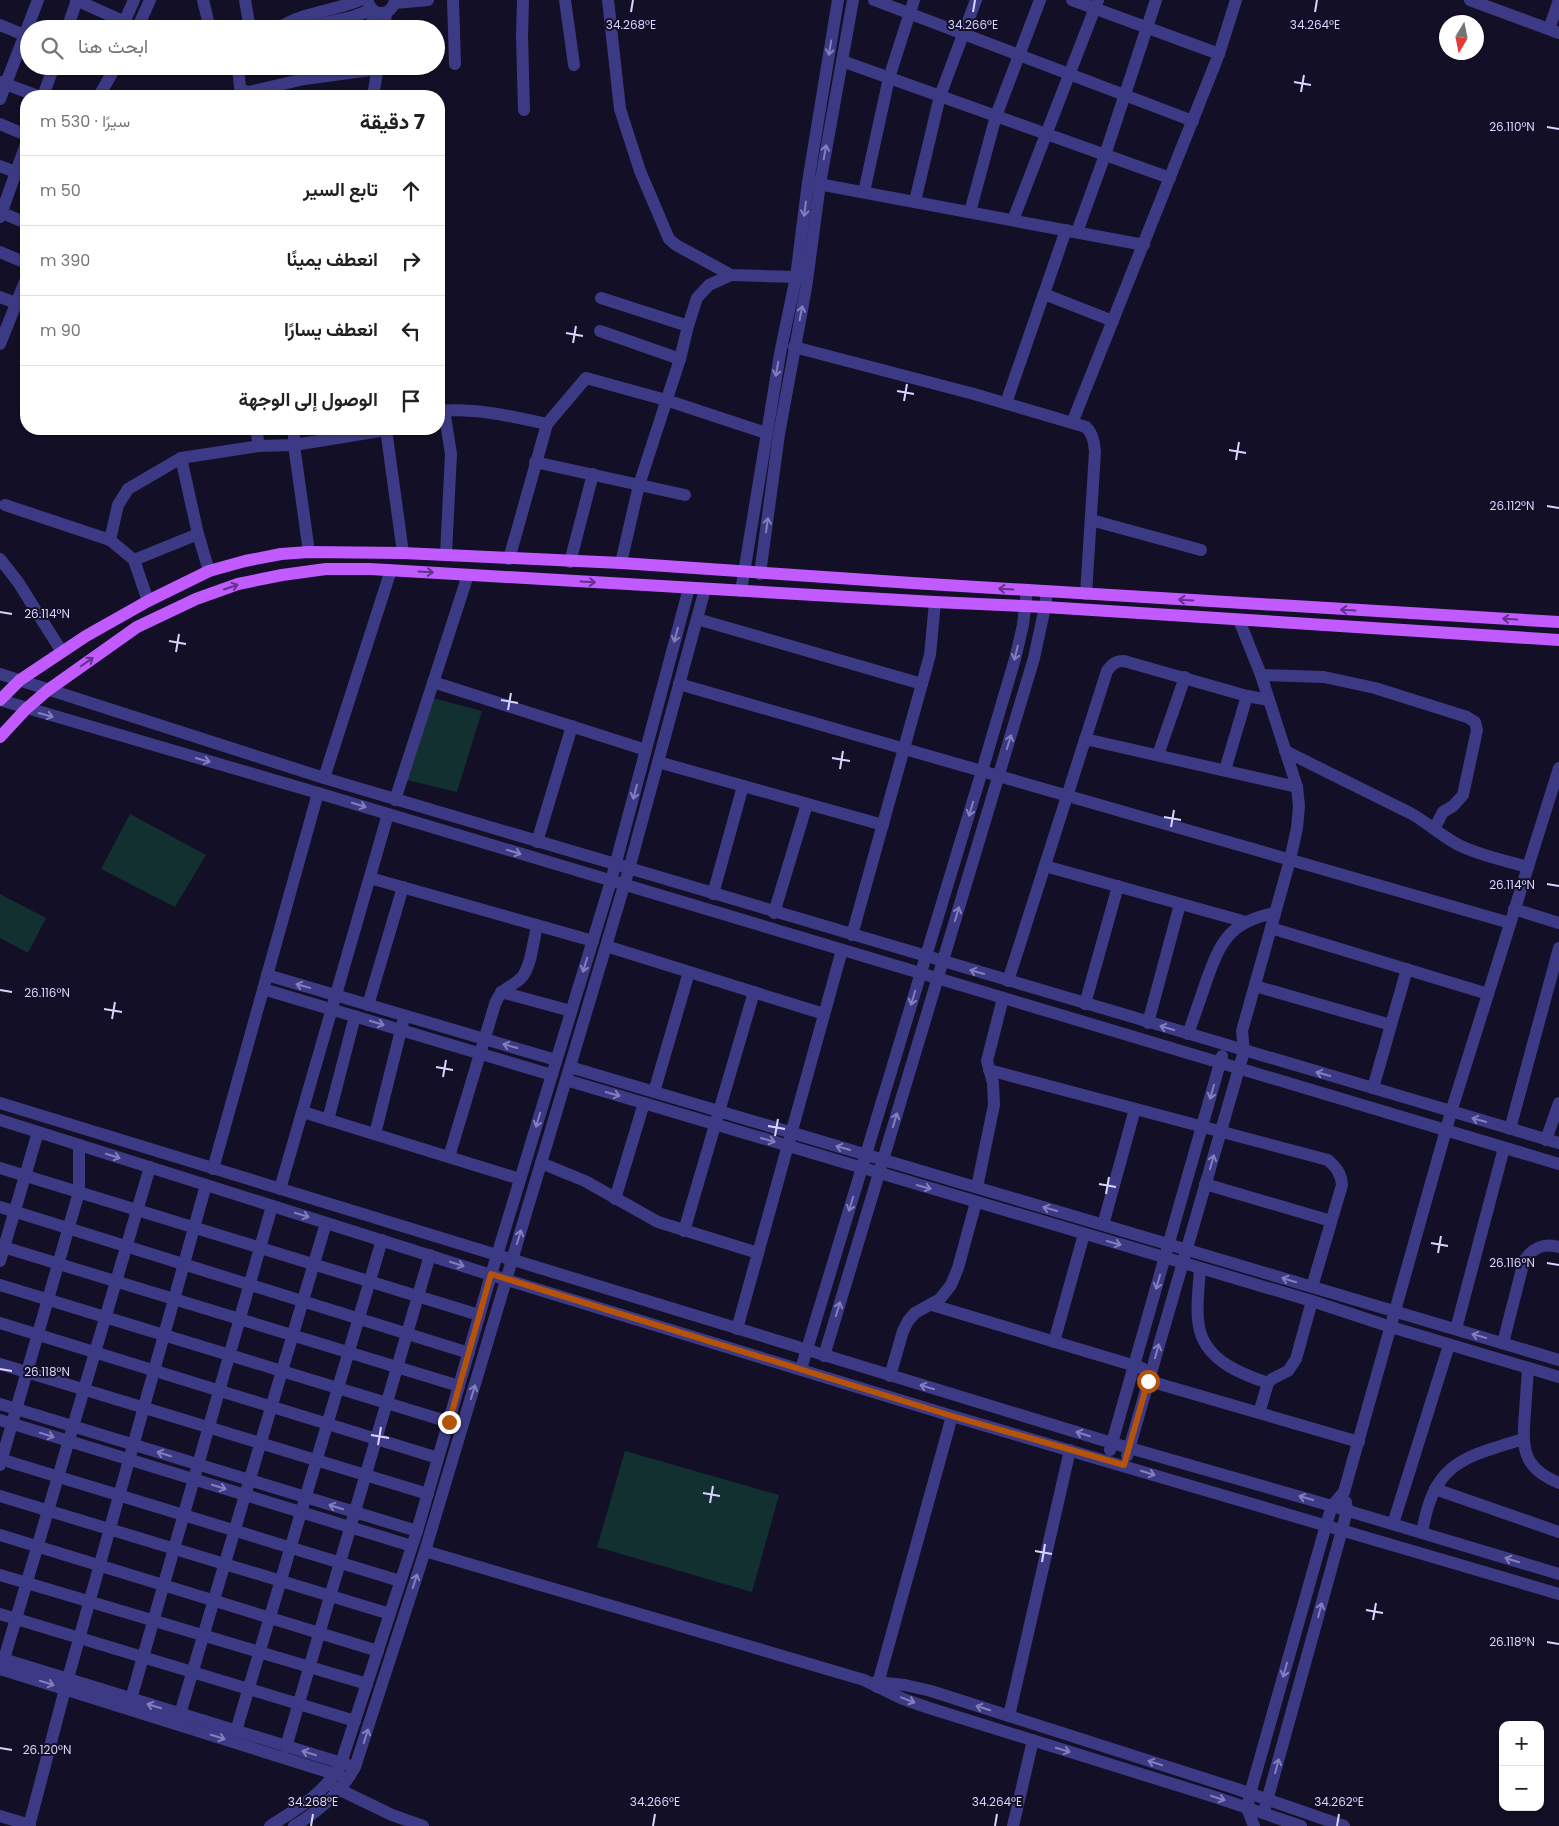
<!DOCTYPE html>
<html lang="ar">
<head>
<meta charset="utf-8">
<style>
  :root { --surface:#fff; --page:#f6f6f6; --text:#202124; --muted:#757577; --line:#e0e0e0 }
  body { margin:0; font-family:Poppins,Vazirmatn,sans-serif; background:var(--page); color:var(--text); direction:rtl }
  .controls { position:absolute; right:15px; bottom:15px; display:grid; overflow:hidden; border-radius:10px; box-shadow:0 1px 4px #0004 }
  .controls button { width:45px; height:45px; display:grid; place-items:center; padding:0; border:0; border-bottom:1px solid var(--line); background:var(--surface); color:var(--text); font:25px sans-serif }
  .compass { position:absolute; left:1439px; top:15px; width:45px; height:45px; border-radius:50%; background:var(--surface); box-shadow:0 1px 4px #0004; rotate:190deg }
  .stop { position:absolute; width:15px; height:15px; margin:-11px; border:4px solid #b45309; border-radius:50%; background:#fff }
  .stop.end { background:#b45309; border-color:#fff; box-shadow:0 1px 5px #0008 }
  .list { margin:0; padding:0; list-style:none }
  h2 { display:flex; justify-content:space-between; align-items:center; height:65px; margin:0; padding:0 20px; font-size:21px }
  h2 small { font-size:16px; font-weight:400; color:var(--muted) }
  .list li { display:grid; grid-template-columns:32px 1fr auto; gap:15px; align-items:center; box-sizing:border-box; height:70px; padding:0 20px; border-top:1px solid var(--line) }
  .list b { display:block; font-size:19px; white-space:nowrap }
  .list em { font-size:16px; font-style:normal; color:var(--muted) }
  .icon { flex:none; width:28px; height:28px; fill:none; stroke:currentColor; stroke-width:2; stroke-linecap:round; stroke-linejoin:round }
  .map { position:relative; flex:none; width:1559px; height:1826px; overflow:hidden; direction:ltr }
  .search { position:absolute; background:var(--surface); box-shadow:0 1px 4px #0004; left:20px; top:20px; width:425px; height:55px; display:flex; align-items:center; gap:12px; box-sizing:border-box; padding:0 18px; border-radius:28px; color:var(--muted); font-size:19px }
  .panel { position:absolute; background:var(--surface); box-shadow:0 1px 4px #0004; left:20px; top:90px; width:425px; height:345px; border-radius:20px; direction:rtl }
  .map>svg:first-child { display:block }
</style>
</head>
<body>
<div class="map">
<svg width="1559" height="1826" viewBox="0 0 1559 1826">
  <rect width="100%" height="100%" fill="#130f26"/>
  <g fill="#12302f">
    <polygon points="433,698 482,711 457,792 407,780"/>
    <polygon points="130,814 206,855 175,907 101,869"/>
    <polygon points="0,894 46,918 28,953 0,938"/>
    <polygon points="625,1451 779,1495 752,1592 597,1547"/>
  </g>
  <g fill="none" stroke-linecap="round" stroke-linejoin="round">
    <g stroke="#3d3a85" stroke-width="12">
      <polyline points="76,0 125,22"/>
      <polyline points="203,0 210,29"/>
      <polyline points="245,0 250,29"/>
      <polyline points="453,0 455,64"/>
      <polyline points="523,0 522,36 524,110"/>
      <polyline points="565,0 574,65"/>
      <polyline points="608,0 620,109 640,171 669,239 676,245 731,275 796,277"/>
      <polyline points="874,0 1193,121"/>
      <polyline points="1072,0 1219,54"/>
      <polyline points="1470,0 1559,33"/>
      <path d="M368 2C373 18 392 16 395 0"/>
      <polyline points="395,3 428,0"/>
      <polyline points="0,25 29,37"/>
      <polyline points="122,27 134,0"/>
      <path d="M279 28C303 12 334 11 360 0"/>
      <polyline points="67,29 77,0"/>
      <polyline points="137,29 150,0"/>
      <polyline points="295,29 352,17 371,10"/>
      <polyline points="371,29 374,12"/>
      <polyline points="384,29 386,13"/>
      <polyline points="1549,29 1559,0"/>
      <polyline points="842,61 1170,178"/>
      <polyline points="238,66 240,88 242,90 249,92 304,79 378,69"/>
      <polyline points="301,66 304,79"/>
      <polyline points="0,82 38,96"/>
      <polyline points="43,96 54,66"/>
      <polyline points="99,96 116,66"/>
      <polyline points="373,96 378,66"/>
      <polyline points="0,99 38,0"/>
      <polyline points="0,124 26,135"/>
      <polyline points="0,166 26,176"/>
      <polyline points="813,183 1144,245"/>
      <polyline points="864,192 889,78 914,0"/>
      <polyline points="915,201 940,96 976,0"/>
      <polyline points="0,212 26,223"/>
      <polyline points="970,212 996,116 1040,0"/>
      <polyline points="0,217 26,144"/>
      <polyline points="1013,220 1098,0"/>
      <polyline points="1077,232 1105,155 1156,0"/>
      <polyline points="0,252 26,263"/>
      <polyline points="1044,294 1113,321"/>
      <polyline points="0,297 16,303"/>
      <polyline points="601,298 688,326"/>
      <polyline points="600,331 680,359"/>
      <polyline points="0,344 26,279"/>
      <path d="M794 347 974 394 1086 427C1093 434 1094 442 1095 452L1086 594"/>
      <polyline points="1006,403 1066,230"/>
      <polyline points="444,410 451,454 446,554"/>
      <path d="M439 411C476 408 511 416 547 424"/>
      <polyline points="1072,423 1219,54 1236,0"/>
      <polyline points="256,429 259,446"/>
      <polyline points="294,429 294,445 309,552"/>
      <polyline points="386,429 403,553"/>
      <polyline points="181,458 198,534 209,571"/>
      <polyline points="535,462 685,495"/>
      <polyline points="5,505 110,540 134,560 148,601"/>
      <polyline points="1091,520 1201,550"/>
      <polyline points="110,540 118,505 128,489 181,458 259,446 294,445 386,430"/>
      <polyline points="0,559 18,582 62,652"/>
      <polyline points="509,559 547,424 586,378 666,400 766,433"/>
      <polyline points="134,560 198,534"/>
      <polyline points="570,562 593,474"/>
      <polyline points="621,563 639,485 680,359 688,326 697,298 709,285 731,275"/>
      <polyline points="760,574 779,434 806,288 820,184 853,0"/>
      <polyline points="741,591 780,354 796,277 808,182 838,0"/>
      <polyline points="697,619 922,684"/>
      <polyline points="0,674 324,778 1559,1143"/>
      <polyline points="1261,675 1324,677 1375,688 1467,717 1475,722 1477,730 1463,795 1453,806 1443,812 1434,829"/>
      <polyline points="433,682 646,750"/>
      <polyline points="679,684 1510,923"/>
      <polyline points="0,700 318,793 1559,1164"/>
      <polyline points="1085,739 1297,787"/>
      <path d="M1285 751 1410 813C1429 823 1444 839 1463 847 1483 856 1506 861 1528 867"/>
      <polyline points="1158,755 1185,677"/>
      <polyline points="658,762 883,825"/>
      <polyline points="1225,770 1247,696"/>
      <polyline points="324,778 391,570"/>
      <polyline points="395,800 468,575"/>
      <polyline points="537,842 572,726"/>
      <polyline points="1045,866 1246,922"/>
      <polyline points="370,878 593,941"/>
      <polyline points="713,894 743,786"/>
      <polyline points="1514,909 1559,923"/>
      <polyline points="774,913 807,804"/>
      <polyline points="1271,928 1488,994"/>
      <polyline points="852,935 930,655 935,602"/>
      <polyline points="606,946 824,1014"/>
      <polyline points="267,975 556,1060"/>
      <path d="M1008 981 1107 671C1112 664 1116 661 1124 661L1247 696 1269 700"/>
      <polyline points="1255,986 1391,1025"/>
      <polyline points="263,989 552,1075"/>
      <polyline points="501,992 571,1011"/>
      <polyline points="1085,1004 1118,886"/>
      <polyline points="368,1005 403,887"/>
      <polyline points="1148,1023 1180,904"/>
      <path d="M1188 1034C1194 1017 1200 1000 1206 982 1220 942 1230 921 1275 913"/>
      <polyline points="570,1067 1559,1360"/>
      <path d="M989 1070 1328 1160C1337 1168 1341 1174 1342 1185L1312 1287"/>
      <polyline points="566,1080 1312,1301 1391,1327 1559,1377"/>
      <polyline points="1373,1088 1407,969"/>
      <polyline points="654,1092 689,972"/>
      <polyline points="0,1103 1112,1443 1332,1506 1559,1574"/>
      <polyline points="303,1112 520,1179"/>
      <polyline points="0,1120 507,1280 952,1416 1559,1594"/>
      <polyline points="328,1120 355,1016"/>
      <polyline points="1510,1129 1559,948"/>
      <polyline points="375,1134 403,1022"/>
      <polyline points="1546,1140 1559,1103"/>
      <path d="M449 1157 495 1004C502 986 512 988 522 977 531 967 534 938 537 925"/>
      <polyline points="541,1163 585,1181 658,1222 758,1253"/>
      <polyline points="0,1168 479,1315"/>
      <polyline points="213,1169 318,793"/>
      <polyline points="1205,1184 1331,1221"/>
      <polyline points="977,1187 994,1105 993,1083 987,1061 1003,998"/>
      <polyline points="280,1189 388,814"/>
      <polyline points="615,1199 644,1103"/>
      <polyline points="0,1207 469,1353"/>
      <polyline points="1103,1225 1135,1109"/>
      <polyline points="684,1231 754,992"/>
      <polyline points="0,1246 459,1386"/>
      <polyline points="0,1261 38,1132"/>
      <path d="M1200 1268C1199 1287 1195 1313 1200 1331 1208 1361 1241 1374 1268 1383"/>
      <polyline points="0,1285 449,1422"/>
      <polyline points="932,1305 1142,1368"/>
      <polyline points="0,1323 438,1458"/>
      <polyline points="737,1329 842,950"/>
      <polyline points="1456,1329 1504,1148"/>
      <polyline points="1054,1342 1084,1234"/>
      <path d="M1503 1343 1524 1261C1533 1247 1544 1243 1559 1247"/>
      <polyline points="824,1356 1034,658 1045,607 1047,591"/>
      <polyline points="0,1364 428,1494"/>
      <polyline points="801,1369 982,771 1015,659 1023,625 1027,590"/>
      <path d="M1528 1369C1527 1383 1526 1398 1525 1412 1522 1448 1522 1468 1559 1483"/>
      <polyline points="890,1376 903,1331 908,1321 915,1313 940,1299 951,1285 958,1268 976,1202"/>
      <polyline points="1149,1381 1359,1442"/>
      <polyline points="0,1404 417,1531"/>
      <polyline points="1259,1413 1268,1383 1272,1379 1288,1371 1296,1359 1312,1301"/>
      <polyline points="0,1420 412,1546"/>
      <polyline points="1110,1450 1222,1056"/>
      <polyline points="1127,1456 1244,1051 1242,1031 1290,860 1297,828 1299,806 1297,787 1261,675 1239,620"/>
      <polyline points="0,1459 400,1581"/>
      <polyline points="0,1465 79,1192 79,1145"/>
      <polyline points="1435,1489 1559,1532"/>
      <polyline points="0,1496 390,1614"/>
      <polyline points="1393,1524 1449,1345"/>
      <path d="M1422 1533C1434 1462 1462 1458 1523 1439"/>
      <polyline points="0,1535 378,1651"/>
      <polyline points="425,1551 864,1680 903,1699 929,1708 1215,1797 1301,1826"/>
      <polyline points="0,1575 367,1684"/>
      <polyline points="0,1614 355,1721"/>
      <polyline points="0,1658 348,1765"/>
      <polyline points="4,1659 150,1167"/>
      <polyline points="0,1669 341,1776"/>
      <polyline points="876,1682 905,1685 931,1691 1234,1788 1344,1826"/>
      <polyline points="877,1687 952,1416"/>
      <polyline points="131,1699 272,1206"/>
      <polyline points="180,1714 326,1223"/>
      <polyline points="1009,1716 1070,1450"/>
      <polyline points="236,1731 382,1240"/>
      <polyline points="286,1747 430,1255"/>
      <polyline points="332,1786 392,1815 423,1826"/>
      <polyline points="1265,1808 1342,1530 1347,1510 1346,1502"/>
      <polyline points="0,1816 30,1825"/>
      <polyline points="29,1826 65,1689 206,1185"/>
      <path d="M270 1826C297 1809 326 1793 341 1763L417 1531 491 1275 611 881 689 588"/>
      <path d="M294 1826C319 1811 341 1793 355 1767L425 1551 629 869 705 589"/>
      <polyline points="1013,1826 1033,1740"/>
      <polyline points="1254,1826 1247,1808 1250,1794 1326,1525 1332,1506 1344,1492 1451,1112 1559,768"/>
    </g>
    <g stroke="#c25bff" stroke-width="12">
      <polyline points="0,700 20,680 86,636 148,601 209,571 245,561 281,554 309,552 403,553 621,563 912,583 1559,622"/>
      <polyline points="0,737 26,709 48,690 137,627 196,599 238,584 282,575 326,569 370,569 935,602 1045,607 1559,640"/>
    </g>
  </g>
  <defs><path id="oneway-shaft" d="M-6 0H5M1.5-3L5.5 0L1.5 3" fill="none" stroke-width="1.6" stroke-linecap="round" stroke-linejoin="round" transform="scale(1.25)"/></defs>
  <g stroke="#837fbc">
    <use href="#oneway-shaft" transform="translate(830 48) rotate(99)"/>
    <use href="#oneway-shaft" transform="translate(825 152) rotate(-80)"/>
    <use href="#oneway-shaft" transform="translate(805 209) rotate(97)"/>
    <use href="#oneway-shaft" transform="translate(801 313) rotate(-79)"/>
    <use href="#oneway-shaft" transform="translate(777 369) rotate(100)"/>
    <use href="#oneway-shaft" transform="translate(767 525) rotate(-82)"/>
    <use href="#oneway-shaft" transform="translate(676 635) rotate(105)"/>
    <use href="#oneway-shaft" transform="translate(1016 653) rotate(104)"/>
    <use href="#oneway-shaft" transform="translate(46 715) rotate(16)"/>
    <use href="#oneway-shaft" transform="translate(1009 742) rotate(-73)"/>
    <use href="#oneway-shaft" transform="translate(203 760) rotate(16)"/>
    <use href="#oneway-shaft" transform="translate(635 792) rotate(105)"/>
    <use href="#oneway-shaft" transform="translate(359 805) rotate(17)"/>
    <use href="#oneway-shaft" transform="translate(971 809) rotate(107)"/>
    <use href="#oneway-shaft" transform="translate(514 852) rotate(17)"/>
    <use href="#oneway-shaft" transform="translate(957 914) rotate(-73)"/>
    <use href="#oneway-shaft" transform="translate(585 965) rotate(107)"/>
    <use href="#oneway-shaft" transform="translate(977 972) rotate(-164)"/>
    <use href="#oneway-shaft" transform="translate(303 986) rotate(-164)"/>
    <use href="#oneway-shaft" transform="translate(913 998) rotate(107)"/>
    <use href="#oneway-shaft" transform="translate(377 1023) rotate(17)"/>
    <use href="#oneway-shaft" transform="translate(1167 1028) rotate(-164)"/>
    <use href="#oneway-shaft" transform="translate(510 1046) rotate(-164)"/>
    <use href="#oneway-shaft" transform="translate(1323 1074) rotate(-164)"/>
    <use href="#oneway-shaft" transform="translate(1212 1092) rotate(106)"/>
    <use href="#oneway-shaft" transform="translate(613 1094) rotate(16)"/>
    <use href="#oneway-shaft" transform="translate(538 1120) rotate(107)"/>
    <use href="#oneway-shaft" transform="translate(895 1120) rotate(-73)"/>
    <use href="#oneway-shaft" transform="translate(1479 1120) rotate(-164)"/>
    <use href="#oneway-shaft" transform="translate(768 1140) rotate(16)"/>
    <use href="#oneway-shaft" transform="translate(843 1148) rotate(-164)"/>
    <use href="#oneway-shaft" transform="translate(113 1156) rotate(17)"/>
    <use href="#oneway-shaft" transform="translate(1212 1162) rotate(-74)"/>
    <use href="#oneway-shaft" transform="translate(924 1187) rotate(16)"/>
    <use href="#oneway-shaft" transform="translate(851 1204) rotate(107)"/>
    <use href="#oneway-shaft" transform="translate(1050 1209) rotate(-164)"/>
    <use href="#oneway-shaft" transform="translate(302 1215) rotate(17)"/>
    <use href="#oneway-shaft" transform="translate(519 1237) rotate(-73)"/>
    <use href="#oneway-shaft" transform="translate(1114 1243) rotate(16)"/>
    <use href="#oneway-shaft" transform="translate(457 1264) rotate(18)"/>
    <use href="#oneway-shaft" transform="translate(1289 1280) rotate(-163)"/>
    <use href="#oneway-shaft" transform="translate(1158 1282) rotate(106)"/>
    <use href="#oneway-shaft" transform="translate(838 1309) rotate(-73)"/>
    <use href="#oneway-shaft" transform="translate(1479 1336) rotate(-164)"/>
    <use href="#oneway-shaft" transform="translate(1157 1351) rotate(-74)"/>
    <use href="#oneway-shaft" transform="translate(927 1387) rotate(-163)"/>
    <use href="#oneway-shaft" transform="translate(473 1392) rotate(-73)"/>
    <use href="#oneway-shaft" transform="translate(1083 1434) rotate(-163)"/>
    <use href="#oneway-shaft" transform="translate(47 1435) rotate(17)"/>
    <use href="#oneway-shaft" transform="translate(164 1454) rotate(-163)"/>
    <use href="#oneway-shaft" transform="translate(1148 1473) rotate(17)"/>
    <use href="#oneway-shaft" transform="translate(219 1487) rotate(17)"/>
    <use href="#oneway-shaft" transform="translate(1306 1498) rotate(-164)"/>
    <use href="#oneway-shaft" transform="translate(336 1507) rotate(-163)"/>
    <use href="#oneway-shaft" transform="translate(1512 1560) rotate(-163)"/>
    <use href="#oneway-shaft" transform="translate(415 1581) rotate(-72)"/>
    <use href="#oneway-shaft" transform="translate(1320 1610) rotate(-75)"/>
    <use href="#oneway-shaft" transform="translate(1285 1670) rotate(106)"/>
    <use href="#oneway-shaft" transform="translate(47 1683) rotate(17)"/>
    <use href="#oneway-shaft" transform="translate(908 1700) rotate(21)"/>
    <use href="#oneway-shaft" transform="translate(154 1706) rotate(-163)"/>
    <use href="#oneway-shaft" transform="translate(983 1708) rotate(-162)"/>
    <use href="#oneway-shaft" transform="translate(366 1736) rotate(-72)"/>
    <use href="#oneway-shaft" transform="translate(218 1737) rotate(17)"/>
    <use href="#oneway-shaft" transform="translate(1063 1750) rotate(17)"/>
    <use href="#oneway-shaft" transform="translate(309 1753) rotate(-163)"/>
    <use href="#oneway-shaft" transform="translate(1155 1763) rotate(-162)"/>
    <use href="#oneway-shaft" transform="translate(1277 1766) rotate(-75)"/>
    <use href="#oneway-shaft" transform="translate(1218 1798) rotate(18)"/>
  </g>
  <g stroke="#623188">
    <use href="#oneway-shaft" transform="translate(426 572) rotate(3)"/>
    <use href="#oneway-shaft" transform="translate(588 582) rotate(3)"/>
    <use href="#oneway-shaft" transform="translate(231 587) rotate(-19)"/>
    <use href="#oneway-shaft" transform="translate(1006 589) rotate(-177)"/>
    <use href="#oneway-shaft" transform="translate(1186 600) rotate(-177)"/>
    <use href="#oneway-shaft" transform="translate(1348 610) rotate(-177)"/>
    <use href="#oneway-shaft" transform="translate(1510 619) rotate(-177)"/>
    <use href="#oneway-shaft" transform="translate(87 662) rotate(-35)"/>
  </g>
  <g fill="none" stroke-linecap="round" stroke-linejoin="round">
    <polyline stroke="#b45309" stroke-width="6" points="449,1422 491,1274 952,1416 1124,1465 1148,1381"/>
  </g>
  <path fill="none" stroke="#d9d4ff" stroke-width="2" d="M631 12 633 0M973 12 975 0M1315 12 1317 0M1294 82 1311 85M1301 92 1304 75M1547 127 1559 129M566 333 583 336M573 343 576 326M897 391 914 394M904 401 907 384M1229 450 1246 453M1236 460 1239 442M1547 506 1559 508M0 612 12 614M169 641 186 644M176 652 179 634M501 700 518 703M508 710 511 693M832 758 850 761M840 769 843 751M1164 817 1181 820M1171 827 1174 810M1547 884 1559 886M0 990 12 992M104 1009 122 1012M112 1019 115 1002M436 1067 453 1070M443 1077 446 1060M768 1126 785 1129M775 1136 778 1119M1099 1184 1116 1187M1106 1194 1109 1177M1431 1243 1448 1246M1438 1253 1441 1236M1547 1263 1559 1265M0 1369 12 1371M371 1435 389 1438M378 1445 381 1427M703 1493 720 1496M710 1503 713 1486M1035 1551 1052 1554M1042 1562 1045 1544M1366 1610 1383 1613M1373 1620 1376 1603M1547 1642 1559 1644M0 1748 12 1750M311 1826 313 1814M653 1826 655 1814M995 1826 997 1814M1337 1826 1339 1814"/>
  <g font-size="12" text-anchor="middle" fill="#d9d4ff" stroke="#130f26" stroke-width="4" stroke-linejoin="round" paint-order="stroke">
    <text x="631" y="29">34.268°E</text>
    <text x="973" y="29">34.266°E</text>
    <text x="1315" y="29">34.264°E</text>
    <text x="1512" y="131">26.110°N</text>
    <text x="1512" y="510">26.112°N</text>
    <text x="47" y="618">26.114°N</text>
    <text x="1512" y="889">26.114°N</text>
    <text x="47" y="997">26.116°N</text>
    <text x="1512" y="1267">26.116°N</text>
    <text x="47" y="1376">26.118°N</text>
    <text x="1512" y="1646">26.118°N</text>
    <text x="47" y="1754">26.120°N</text>
    <text x="313" y="1806">34.268°E</text>
    <text x="655" y="1806">34.266°E</text>
    <text x="997" y="1806">34.264°E</text>
    <text x="1339" y="1806">34.262°E</text>
  </g>
</svg>
<div class="controls">
<button>+</button>
<button>−</button>
</div>
<svg class="compass" viewBox="-18 -18 36 36"><path d="M0-13l5 13h-10z" fill="#e53935"/><path d="M0 13l5-13h-10z" fill="#757577"/></svg>
<div class="stop" style="left:1148px;top:1381px"></div>
<div class="stop end" style="left:449px;top:1422px"></div>
<div class="search"><svg class="icon" aria-label="search" viewBox="0 0 24 24"><circle cx="10" cy="10" r="6"/><path d="M15 15l6 6"/></svg>ابحث هنا</div>
<section class="panel">
<h2>7 دقيقة<small>سيرًا · 530 m</small></h2>
<ul class="list">
<li><svg class="icon" aria-label="ahead" viewBox="0 0 24 24"><path d="M12 20V5M6 11l6-6 6 6"/></svg><div><b>تابع السير</b></div><em>50 m</em></li>
<li><svg class="icon" aria-label="right" viewBox="0 0 24 24"><path d="M7 20v-9h11M14 6l5 5-5 5"/></svg><div><b>انعطف يمينًا</b></div><em>390 m</em></li>
<li><svg class="icon" aria-label="left" viewBox="0 0 24 24"><path d="M17 20v-9H6M10 6l-5 5 5 5"/></svg><div><b>انعطف يسارًا</b></div><em>90 m</em></li>
<li><svg class="icon" aria-label="arrive" viewBox="0 0 24 24"><path d="M6 21V4h12l-3 4 3 4H6"/></svg><div><b>الوصول إلى الوجهة</b></div></li>
</ul>
</section>
</div>
</body>
</html>
